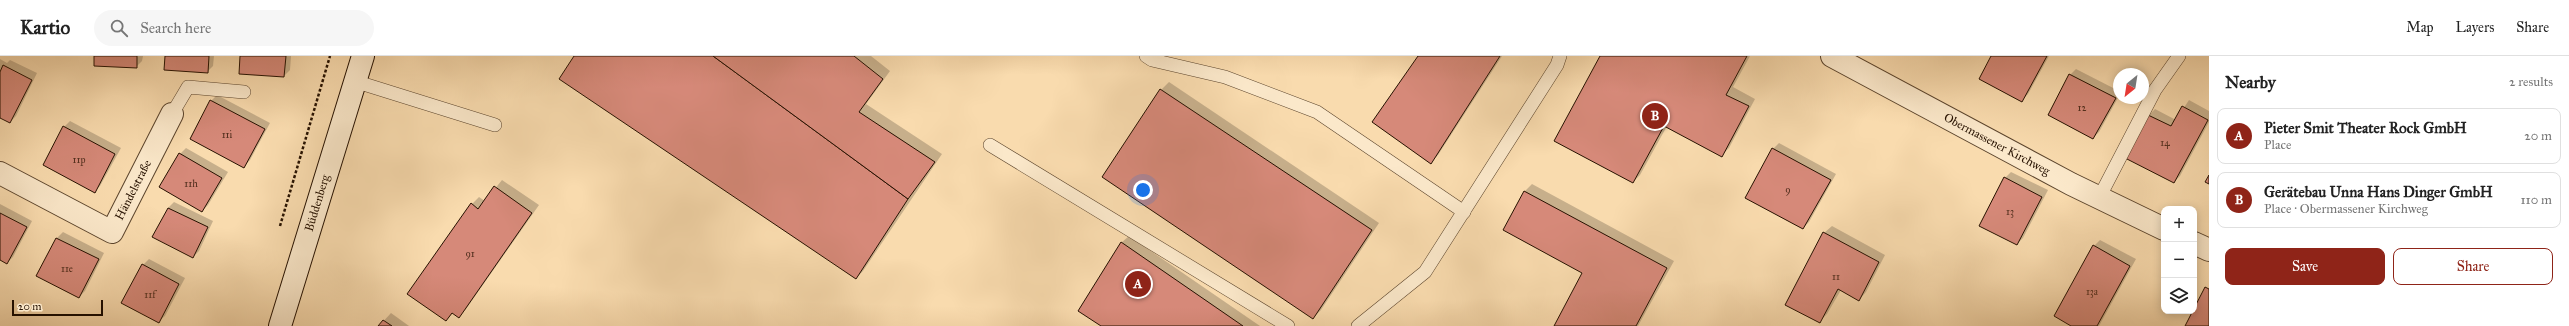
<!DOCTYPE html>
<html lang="en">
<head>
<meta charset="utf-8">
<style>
  :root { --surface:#fff; --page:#f6f6f6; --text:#222; --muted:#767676; --line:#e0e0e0; --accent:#8f2418 }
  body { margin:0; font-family:"IM FELL Great Primer",serif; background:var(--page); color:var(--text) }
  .controls { position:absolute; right:12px; bottom:12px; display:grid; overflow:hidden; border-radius:8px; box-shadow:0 2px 10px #0003 }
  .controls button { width:36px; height:36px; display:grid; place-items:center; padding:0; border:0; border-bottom:1px solid var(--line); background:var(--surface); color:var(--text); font:20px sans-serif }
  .compass { position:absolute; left:2113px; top:12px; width:36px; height:36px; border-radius:50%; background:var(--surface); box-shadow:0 2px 10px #0003; rotate:210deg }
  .scale { position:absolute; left:12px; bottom:10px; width:91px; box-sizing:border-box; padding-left:4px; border:2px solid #261100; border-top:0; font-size:11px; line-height:14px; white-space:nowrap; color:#261100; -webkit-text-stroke:3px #fbe8ca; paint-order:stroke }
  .you { position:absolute; left:1143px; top:134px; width:14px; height:14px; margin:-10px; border:3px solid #fff; border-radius:50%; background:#1a73e8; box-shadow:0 0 0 6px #1a73e833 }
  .badge { display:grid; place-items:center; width:26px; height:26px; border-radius:50%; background:var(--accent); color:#fff; font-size:13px; font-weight:700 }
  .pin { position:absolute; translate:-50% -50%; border:2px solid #fff; box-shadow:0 1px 4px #0006 }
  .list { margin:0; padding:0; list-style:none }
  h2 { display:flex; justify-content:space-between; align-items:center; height:52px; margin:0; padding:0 16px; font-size:17px }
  h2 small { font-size:13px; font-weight:400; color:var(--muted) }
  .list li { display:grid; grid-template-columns:26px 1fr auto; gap:12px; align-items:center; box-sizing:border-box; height:56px; margin:0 8px 8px; padding:0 8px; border:1px solid var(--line); border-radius:8px }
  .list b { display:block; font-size:15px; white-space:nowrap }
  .list p { margin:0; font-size:13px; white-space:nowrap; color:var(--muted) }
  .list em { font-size:13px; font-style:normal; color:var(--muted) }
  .actions { display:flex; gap:8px; padding:12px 16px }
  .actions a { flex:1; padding:9px 0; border:1px solid var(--accent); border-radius:8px; text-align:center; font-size:14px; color:var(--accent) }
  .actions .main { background:var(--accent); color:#fff }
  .icon { flex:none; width:22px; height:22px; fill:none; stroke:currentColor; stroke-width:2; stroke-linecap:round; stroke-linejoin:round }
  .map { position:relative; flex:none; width:2209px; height:270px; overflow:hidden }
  header { display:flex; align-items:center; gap:24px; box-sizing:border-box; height:56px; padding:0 20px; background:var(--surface); border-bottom:1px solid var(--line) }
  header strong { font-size:19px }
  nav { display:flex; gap:22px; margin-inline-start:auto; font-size:14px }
  .search { width:280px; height:36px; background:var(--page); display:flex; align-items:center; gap:10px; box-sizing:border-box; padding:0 14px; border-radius:22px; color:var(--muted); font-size:15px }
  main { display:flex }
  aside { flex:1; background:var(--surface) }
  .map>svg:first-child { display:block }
</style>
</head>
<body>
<header>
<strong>Kartio</strong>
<div class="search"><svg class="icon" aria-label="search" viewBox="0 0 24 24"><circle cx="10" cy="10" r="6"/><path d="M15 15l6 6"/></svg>Search here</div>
<nav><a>Map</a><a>Layers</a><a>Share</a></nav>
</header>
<main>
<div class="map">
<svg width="2209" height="270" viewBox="0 0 2209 270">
  <rect width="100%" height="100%" fill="#f9dbae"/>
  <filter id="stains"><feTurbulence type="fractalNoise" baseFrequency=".005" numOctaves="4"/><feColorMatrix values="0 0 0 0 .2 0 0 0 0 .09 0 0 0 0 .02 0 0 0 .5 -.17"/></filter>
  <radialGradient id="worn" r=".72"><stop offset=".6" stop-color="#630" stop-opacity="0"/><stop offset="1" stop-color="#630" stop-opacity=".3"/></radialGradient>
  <g fill="#0003">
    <polygon points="95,0 143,0 142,5 136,11"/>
    <polygon points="166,0 214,0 213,10 207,16"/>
    <polygon points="241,0 291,0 290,14 284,20"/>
    <polygon points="576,0 871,0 890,15 866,48 942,98 863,215 856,222"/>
    <polygon points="1419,0 1502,0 1438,99 1431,106"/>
    <polygon points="1601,0 1750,0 1733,31 1755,43 1729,92 1721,100 1667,70 1640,119 1633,126"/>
    <polygon points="1993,0 2049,0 2028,38 2022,44"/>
    <polygon points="0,3 7,7 10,4 37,17 16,60 10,66 0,61"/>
    <polygon points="2076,13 2119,35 2119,40 2099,76 2093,82 2070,19"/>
    <polygon points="1169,26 1379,167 1321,254 1313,262 1103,121 1161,34"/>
    <polygon points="217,39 270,67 250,104 244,111 211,45"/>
    <polygon points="2189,44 2209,55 2209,66 2180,120 2174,126 2149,59 2155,53 2176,64"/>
    <polygon points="70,65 121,92 100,130 94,136 64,71"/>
    <polygon points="1779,87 1836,118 1809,166 1803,172 1773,93"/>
    <polygon points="186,92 228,116 208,149 202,155 180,98"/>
    <polygon points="2011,116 2048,134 2023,182 2017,188 2005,122"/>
    <polygon points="502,124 539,149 466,253 459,261 453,257 446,264 472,148 479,141 485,145"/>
    <polygon points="1532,128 1674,205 1638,270 1555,270 1583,217 1525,135"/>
    <polygon points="174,146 213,165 199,195 193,201 168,152"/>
    <polygon points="0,148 32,165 13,201 7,207 0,203"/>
    <polygon points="1832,170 1885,199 1866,236 1859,244 1841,234 1827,258 1820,265 1824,177"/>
    <polygon points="63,176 104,197 85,235 79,241 37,220 57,182"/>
    <polygon points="1129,180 1260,270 1103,270 1121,187"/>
    <polygon points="2100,184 2136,203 2099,270 2073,270 2094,190"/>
    <polygon points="149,203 185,222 165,260 158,266 143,209"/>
    <polygon points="391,257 409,270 379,270"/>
  </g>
  <g fill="#d68979" stroke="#261100">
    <polygon points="94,0 137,0 137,12 94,10"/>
    <polygon points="165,0 209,0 208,17 164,14"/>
    <polygon points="240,0 286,0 284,21 239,18"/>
    <polygon points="574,0 713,0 908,143 856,223 559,23"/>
    <polygon points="713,0 854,0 883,23 859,56 935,106 908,143"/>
    <polygon points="1418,0 1500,0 1431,108 1372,66"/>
    <polygon points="1600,0 1747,0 1726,39 1749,50 1722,101 1664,70 1633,127 1554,85"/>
    <polygon points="1991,0 2047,0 2022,46 1979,23"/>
    <polygon points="3,9 32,24 10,67 0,62 0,16"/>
    <polygon points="2069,18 2116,42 2093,83 2048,59"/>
    <polygon points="1160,33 1372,174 1313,263 1102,121"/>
    <polygon points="210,44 265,73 244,112 190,83"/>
    <polygon points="2182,50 2208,64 2174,127 2125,102 2148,59 2171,70"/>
    <polygon points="63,70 115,98 95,137 43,109"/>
    <polygon points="1772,92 1831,124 1803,173 1745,142"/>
    <polygon points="179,97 222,122 202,156 159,131"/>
    <polygon points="2209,119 2209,128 2205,126"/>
    <polygon points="2004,121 2042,141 2017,189 1979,170"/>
    <polygon points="494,130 532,157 459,262 452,257 446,265 407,238 471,147 478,153"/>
    <polygon points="1524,135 1667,212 1636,270 1554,270 1582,217 1503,174"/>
    <polygon points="168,152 208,171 193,202 152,181"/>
    <polygon points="0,157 27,171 7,208 0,204"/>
    <polygon points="1823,176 1879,206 1859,245 1838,233 1820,267 1785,249"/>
    <polygon points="56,182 99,203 79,242 36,220"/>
    <polygon points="1121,186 1243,270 1101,270 1078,255"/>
    <polygon points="2093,189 2130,210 2097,270 2071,270 2054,260"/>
    <polygon points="142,208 179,228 159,267 121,247"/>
    <polygon points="2205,231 2209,233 2209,270 2185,270"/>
    <polygon points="383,264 392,270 378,270"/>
  </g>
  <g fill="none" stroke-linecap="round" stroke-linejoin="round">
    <g stroke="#5b442c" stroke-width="14">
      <g id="lane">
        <polyline points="1146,0 1152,4 1225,21 1317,56 1464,156"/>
        <polyline points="354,25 495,69"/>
        <polyline points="172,58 188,31 244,36"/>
        <polyline points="990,89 1288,270"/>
        <polyline points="2099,142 2155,34 2179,0"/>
        <polyline points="1358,270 1425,216 1557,9 1560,0"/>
      </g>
    </g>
    <g stroke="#5b442c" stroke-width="24">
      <g id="street">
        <polyline points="1832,0 2071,128 2164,173"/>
        <polyline points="0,117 112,176 172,58"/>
        <polyline points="2194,187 2209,194"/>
      </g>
    </g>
    <g stroke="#261100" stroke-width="24">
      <polyline id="secondary" points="280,270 363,0"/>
    </g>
    <polyline stroke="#261100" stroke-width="2.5" stroke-dasharray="3 2" stroke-linecap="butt" points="280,170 330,0"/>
    <use href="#lane" stroke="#fbe8ca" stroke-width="13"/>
    <use href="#street" stroke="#fbe8ca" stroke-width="22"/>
    <use href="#secondary" stroke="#fbe8ca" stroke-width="22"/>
  </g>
  <g text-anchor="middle" stroke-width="4" stroke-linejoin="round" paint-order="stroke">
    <g font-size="10" fill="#522f1e">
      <text x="2082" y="55">12</text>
      <text x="227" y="82">11i</text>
      <text x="2165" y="90">14</text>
      <text x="79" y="107">11p</text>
      <text x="191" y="131">11h</text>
      <text x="1788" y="137">9</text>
      <text x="2010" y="159">13</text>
      <text x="470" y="201">91</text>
      <text x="67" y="216">11e</text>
      <text x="1836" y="224">11</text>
      <text x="2092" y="239">13a</text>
      <text x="150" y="242">11f</text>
    </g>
    <g font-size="12" fill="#261100" stroke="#fbe8ca">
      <text transform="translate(1997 88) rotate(28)" y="4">Obermassener Kirchweg</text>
      <text transform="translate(133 134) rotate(-63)" y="4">Händelstraße</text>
      <text transform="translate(317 147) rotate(-73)" y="4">Büddenberg</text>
    </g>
  </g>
  <rect width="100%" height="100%" filter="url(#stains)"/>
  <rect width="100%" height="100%" fill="url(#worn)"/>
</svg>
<div class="controls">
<button>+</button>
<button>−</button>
<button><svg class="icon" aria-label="layers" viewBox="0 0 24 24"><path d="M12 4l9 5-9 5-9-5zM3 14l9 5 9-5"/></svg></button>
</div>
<svg class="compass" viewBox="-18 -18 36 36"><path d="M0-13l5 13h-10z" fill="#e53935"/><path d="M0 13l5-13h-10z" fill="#767676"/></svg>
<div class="scale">20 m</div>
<div class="you"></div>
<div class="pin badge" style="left:1138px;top:228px">A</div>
<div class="pin badge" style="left:1655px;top:60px">B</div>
</div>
<aside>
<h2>Nearby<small>2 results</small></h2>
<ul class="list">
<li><span class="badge">A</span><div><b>Pieter Smit Theater Rock GmbH</b><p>Place</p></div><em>20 m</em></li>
<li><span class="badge">B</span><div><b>Gerätebau Unna Hans Dinger GmbH</b><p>Place · Obermassener Kirchweg</p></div><em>110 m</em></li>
</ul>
<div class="actions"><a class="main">Save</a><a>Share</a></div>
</aside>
</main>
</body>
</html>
